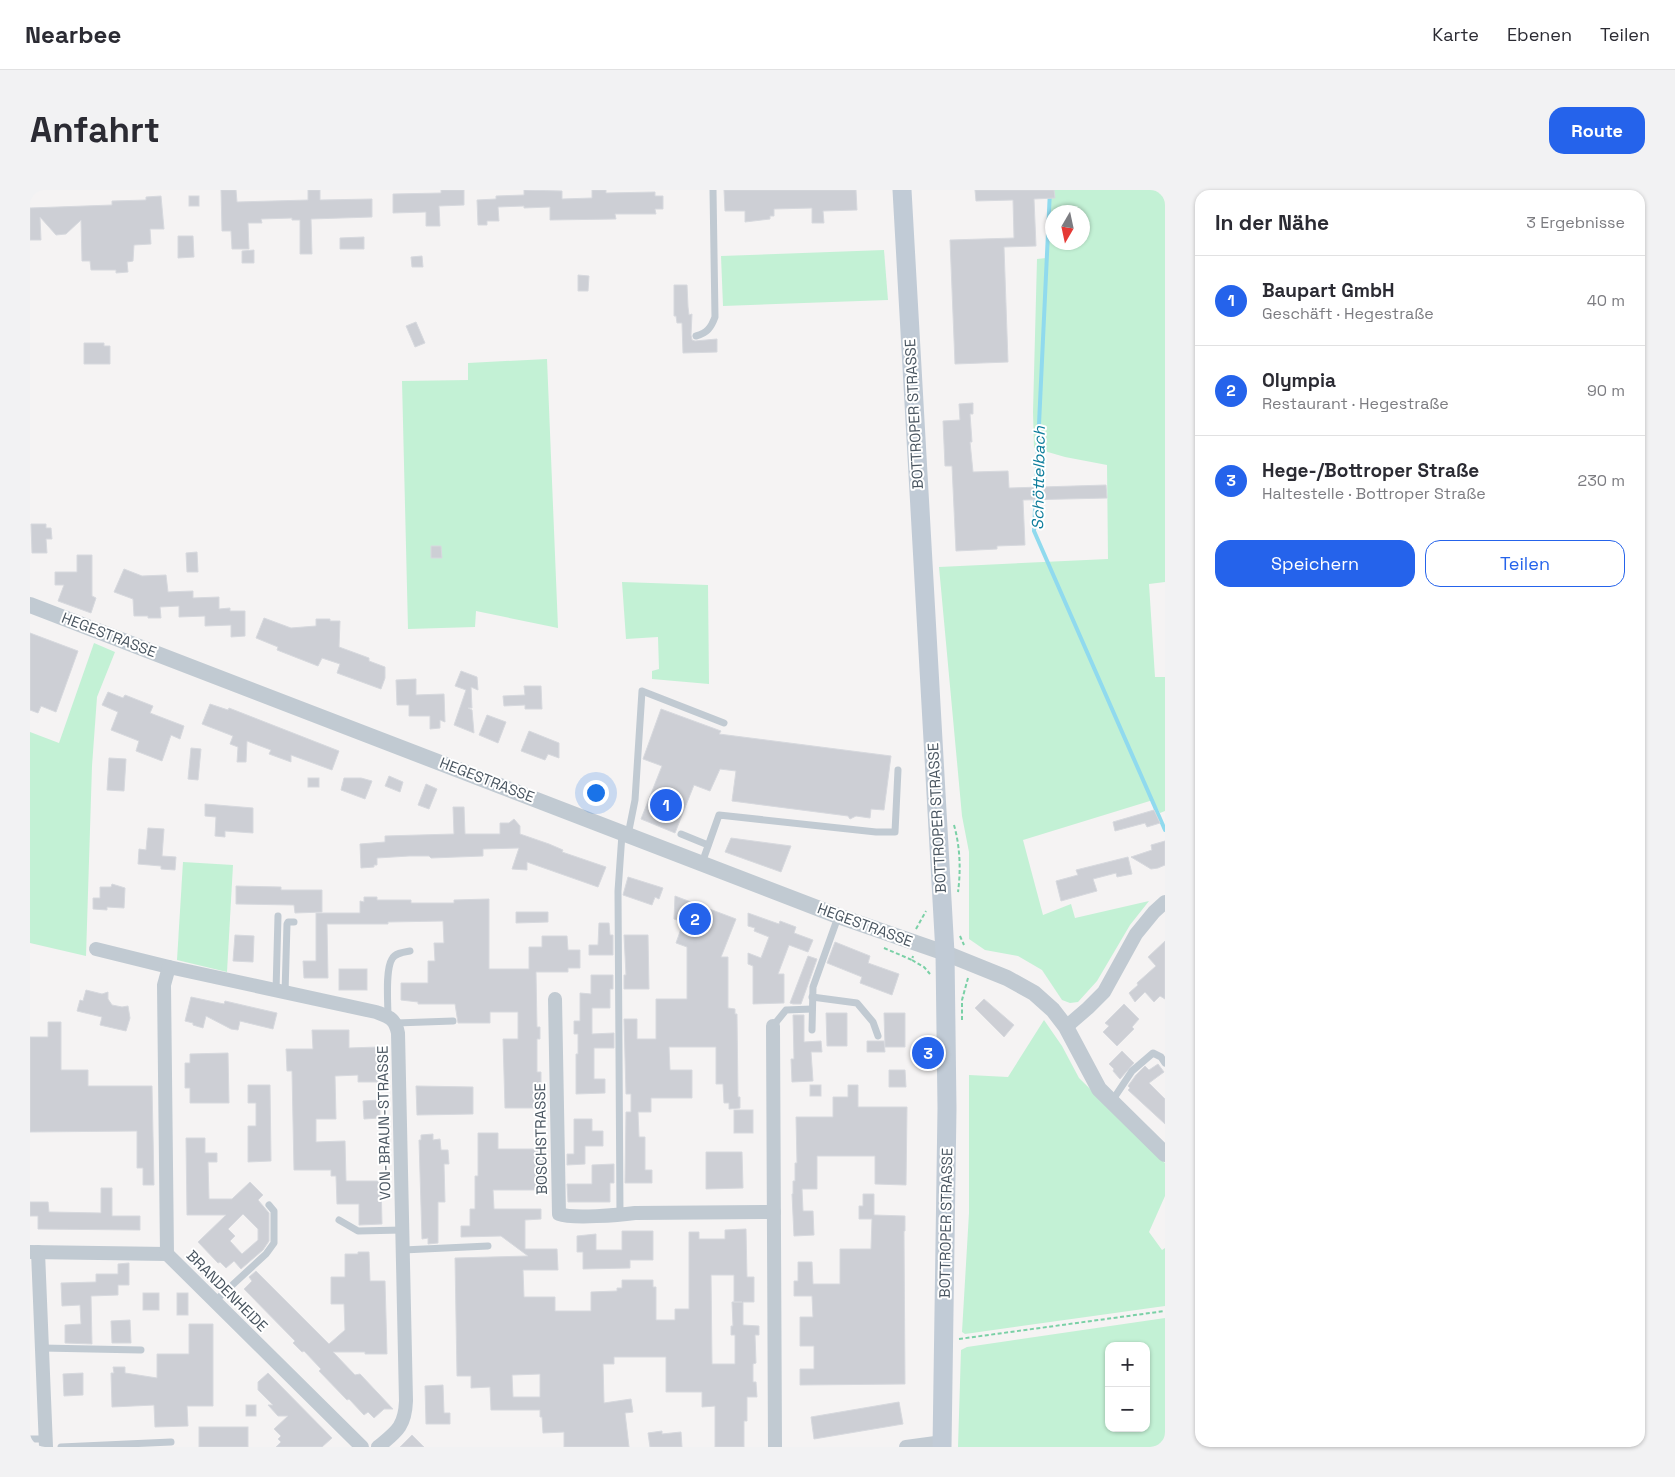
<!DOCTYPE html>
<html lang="de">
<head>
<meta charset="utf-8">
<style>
  :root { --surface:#fff; --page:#f2f2f3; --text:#2b2b33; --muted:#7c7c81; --line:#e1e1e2; --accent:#2563eb }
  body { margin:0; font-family:"Space Grotesk",sans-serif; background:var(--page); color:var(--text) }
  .controls { position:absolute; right:15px; bottom:15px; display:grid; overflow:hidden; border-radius:10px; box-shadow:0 1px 4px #0004 }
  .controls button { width:45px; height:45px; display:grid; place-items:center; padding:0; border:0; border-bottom:1px solid var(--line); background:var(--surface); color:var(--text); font:25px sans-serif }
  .compass { position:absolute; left:1015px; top:15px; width:45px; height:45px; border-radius:50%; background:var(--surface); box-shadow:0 1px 4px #0004; rotate:189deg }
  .you { position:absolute; left:565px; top:602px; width:18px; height:18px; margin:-12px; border:4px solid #fff; border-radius:50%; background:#1a73e8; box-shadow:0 0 0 8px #1a73e833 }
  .badge { display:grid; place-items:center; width:32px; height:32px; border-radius:50%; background:var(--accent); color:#fff; font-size:16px; font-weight:700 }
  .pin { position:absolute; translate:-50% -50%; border:2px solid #fff; box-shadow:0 1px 5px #0006 }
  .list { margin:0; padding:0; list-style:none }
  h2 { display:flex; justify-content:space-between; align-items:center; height:65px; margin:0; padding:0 20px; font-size:21px }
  h2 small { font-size:16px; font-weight:400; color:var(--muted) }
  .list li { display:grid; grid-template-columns:32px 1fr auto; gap:15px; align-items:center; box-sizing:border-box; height:90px; padding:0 20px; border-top:1px solid var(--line) }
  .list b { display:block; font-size:19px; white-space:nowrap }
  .list p { margin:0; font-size:16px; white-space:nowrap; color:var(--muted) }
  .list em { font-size:16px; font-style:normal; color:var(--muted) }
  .actions { display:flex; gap:10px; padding:15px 20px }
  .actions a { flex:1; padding:11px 0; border:1px solid var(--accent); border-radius:15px; text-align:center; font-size:18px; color:var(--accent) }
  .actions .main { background:var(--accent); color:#fff }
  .map { position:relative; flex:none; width:1135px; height:1257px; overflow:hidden; border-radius:15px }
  header { display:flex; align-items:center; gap:30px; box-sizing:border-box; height:70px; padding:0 25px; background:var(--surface); border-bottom:1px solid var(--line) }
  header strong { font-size:24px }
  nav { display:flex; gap:28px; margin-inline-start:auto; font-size:18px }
  .intro { display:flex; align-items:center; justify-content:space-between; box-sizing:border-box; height:120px; padding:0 30px }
  h1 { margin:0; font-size:35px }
  .button { padding:12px 22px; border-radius:15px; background:var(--accent); color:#fff; font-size:18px; font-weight:700 }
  main { display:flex; gap:30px; padding:0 30px }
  aside { flex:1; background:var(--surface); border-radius:15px; box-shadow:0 1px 4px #0004 }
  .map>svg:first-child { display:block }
</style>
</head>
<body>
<header>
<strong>Nearbee</strong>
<nav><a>Karte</a><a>Ebenen</a><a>Teilen</a></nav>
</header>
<div class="intro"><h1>Anfahrt</h1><a class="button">Route</a></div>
<main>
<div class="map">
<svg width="1135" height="1257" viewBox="0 0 1135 1257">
  <rect width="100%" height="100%" fill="#f5f3f3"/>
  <g fill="#c3f1d5" fill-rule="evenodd">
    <path d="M1020 0H1135V392L1119 394 1125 487H1135V621L1130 623 1123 610 993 650 1013 725 1041 714 1045 728 1119 711 1100 735 1067 791 1048 812 1040 813 1032 810 1012 780 988 766 955 760 939 749V662L932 626 909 377 1078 369 1077 275 1035 267 1004 258 1003 222 1007 69 1016 68ZM1022 22H1052V52H1022Z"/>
    <polygon points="854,60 858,110 693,116 691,66"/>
    <polygon points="517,169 528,438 446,421 445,437 378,439 372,191 438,190 438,173"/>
    <polygon points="592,392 678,395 679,494 622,489 622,481 629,479 628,447 596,449"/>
    <polygon points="64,453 85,462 67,507 62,576 56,766 0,753 0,542 29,553"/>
    <polygon points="153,672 203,675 197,782 147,770"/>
    <polygon points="1014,830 1032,856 1049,888 1135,973 1135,1006 1119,1042 1132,1060 1135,1058 1135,1116 935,1144 932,1142 939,1023 939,885 978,887"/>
    <path d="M1135 1128V1257H928L931 1160 937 1157ZM1079 1156H1116V1238H1079Z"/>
  </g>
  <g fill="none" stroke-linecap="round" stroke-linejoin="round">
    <polyline stroke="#90daee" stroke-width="4" points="1020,0 1004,341 1135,640"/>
  </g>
  <g fill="#cdcfd5" stroke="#d7d9de" fill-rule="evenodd">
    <polygon points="191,0 206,0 207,12 278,10 278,0 290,0 290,10 342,9 342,27 281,29 282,64 270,64 270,30 262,30 262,28 231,29 232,33 218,33 219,59 202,59 201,41 192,41"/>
    <polygon points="411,0 434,0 434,15 409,16 410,36 396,36 396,22 363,23 363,4 411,3"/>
    <polygon points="494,0 532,1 532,9 562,8 562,0 576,0 576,3 625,2 625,6 633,6 633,19 625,19 626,24 585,24 586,29 520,30 520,17 494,18 494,16 468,17 469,31 457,31 457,35 448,35 447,10 466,9 466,6 494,5"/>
    <polygon points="694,0 826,0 827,20 793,21 794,33 782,33 782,18 744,19 744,26 740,26 740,29 715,32 715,21 695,21"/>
    <polygon points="945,0 1024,0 1025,8 1004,9 1006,56 974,57 978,172 925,174 920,50 984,48 983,10 946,11"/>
    <polygon points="131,6 134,39 120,39 121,54 104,55 103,71 97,72 98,82 86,83 86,80 61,80 60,71 52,71 51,30 36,44 26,45 10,27 11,50 0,50 0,18 82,15 82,11 116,10 116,7"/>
    <rect x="159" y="6" width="10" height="10"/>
    <polygon points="148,46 163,46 164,67 148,68"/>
    <polygon points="334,47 334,59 310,59 310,48"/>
    <polygon points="224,60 224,73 212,73 212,61"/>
    <polygon points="392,66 393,77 382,77 381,67"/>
    <polygon points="548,85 559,86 558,101 548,101"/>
    <polygon points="644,95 657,95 658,117 659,125 662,124 661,145 662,150 665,151 687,149 687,162 653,163 652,133 647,133 646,126 644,126"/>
    <polygon points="386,132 395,153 385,157 376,136"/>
    <polygon points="54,153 74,153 74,156 80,156 80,174 54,174"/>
    <polygon points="943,213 943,224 940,224 942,252 940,252 943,282 978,281 979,298 1076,295 1077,308 993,310 995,355 967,356 967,359 926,361 922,276 915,276 913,231 930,230 929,214"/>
    <polygon points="1,334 16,334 16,338 21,338 22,349 16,349 17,363 2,363"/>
    <polygon points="401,356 411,356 412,368 401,368"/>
    <polygon points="167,362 168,382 157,382 156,363"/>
    <polygon points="47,365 62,365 62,406 66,408 61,423 28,411 34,395 25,395 25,382 47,382"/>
    <polygon points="94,379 112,386 136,385 138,402 163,401 163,408 189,407 189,419 200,418 200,421 215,421 215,446 201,447 201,435 175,436 175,426 149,427 149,416 130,417 131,428 118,428 118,426 104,426 103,409 84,402"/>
    <polygon points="234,428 261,438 286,436 286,429 300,429 300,431 310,431 309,457 339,468 339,471 355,477 355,488 351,499 307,483 310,474 292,468 288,476 247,460 248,457 226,448"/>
    <polygon points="0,443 48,461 26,522 11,516 8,523 0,520"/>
    <polygon points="431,481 447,487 448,500 441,497 442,518 438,518 442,520 444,543 424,535 436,500 425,496"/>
    <polygon points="386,489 386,505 414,504 415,532 410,530 410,538 400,539 400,526 379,526 379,515 367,515 366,490"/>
    <polygon points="494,496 511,496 512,519 495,519 495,515 474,516 473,506 495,505"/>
    <polygon points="78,502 93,508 95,505 123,516 120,523 154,536 150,549 141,545 132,571 106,561 109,551 81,540 88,522 72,515"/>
    <polygon points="180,514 198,520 199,518 309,561 302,580 261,565 261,572 239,564 241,560 217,551 216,572 207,572 208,557 200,554 203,546 172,534"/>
    <polygon points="631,519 691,541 689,544 861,566 854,620 841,619 840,628 826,626 820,629 818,626 702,611 706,581 690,579 680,601 664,595 645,643 611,629 632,576 613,569"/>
    <polygon points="457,525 476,532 468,553 449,545"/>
    <polygon points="499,541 529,553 529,568 518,564 515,570 491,561"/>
    <polygon points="161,558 171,559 168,590 158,589"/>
    <polygon points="79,568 96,569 94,601 77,600"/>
    <polygon points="359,586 373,592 370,602 355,596"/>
    <rect x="278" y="588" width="11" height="9"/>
    <polygon points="314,588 331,588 342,591 335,609 311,600"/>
    <polygon points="396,594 407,599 399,619 388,615"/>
    <polygon points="175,614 223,618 223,643 195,641 195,647 185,646 186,627 175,626"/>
    <polygon points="423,617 434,617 435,644 470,644 470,633 479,633 484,629 490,636 490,644 519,654 533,660 532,662 576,677 568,697 497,672 497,680 482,679 489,658 453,659 453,666 401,668 399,666 379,666 347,668 347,675 344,675 344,677 331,678 330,654 355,652 355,646 424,644"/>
    <polygon points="1124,620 1130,633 1117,637 1115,633 1085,641 1083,632"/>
    <polygon points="118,638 134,639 132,666 146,667 145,680 131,679 131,676 108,674 109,659 116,660"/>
    <polygon points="701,648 761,656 751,682 695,662"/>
    <polygon points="1135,651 1135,675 1128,678 1121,679 1101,667 1122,660 1121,655"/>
    <polygon points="1098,667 1102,684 1087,687 1086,683 1063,689 1067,701 1031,711 1026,691 1048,685 1046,680"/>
    <polygon points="598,687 633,698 629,709 625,707 622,715 593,705"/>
    <polygon points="82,694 95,698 94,718 77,717 77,720 63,719 63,708 70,708 70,697 81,697"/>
    <polygon points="206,696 251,697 251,700 292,700 292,722 265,723 264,715 206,714"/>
    <polygon points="645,706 706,729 691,767 698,767 698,818 705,819 705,824 707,824 708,907 710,907 710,918 699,919 699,913 694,913 693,894 686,894 686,857 639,857 640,880 662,880 662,908 621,908 621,922 608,922 609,947 615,947 615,980 622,980 622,993 595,993 596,922 601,922 601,904 596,904 594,829 607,829 607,849 626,849 626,809 657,809 657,757 646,753 652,736 649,735 650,731 644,729"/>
    <polygon points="334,707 347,707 347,710 381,710 381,713 424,713 424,710 459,709 459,779 499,779 499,757 512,757 512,746 537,746 538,760 550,760 550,778 538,778 538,782 506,782 507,837 510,837 510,849 507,849 507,882 511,882 511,918 475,918 473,849 488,849 488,822 460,822 460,833 428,833 425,814 388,814 388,812 371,810 371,793 398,793 398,771 405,771 404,753 414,753 413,731 358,732 358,734 297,734 298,788 274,788 273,771 286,771 286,723 330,723 330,711 334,712"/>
    <polygon points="486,722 518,722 518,732 486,733"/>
    <polygon points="718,723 749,734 750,731 766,737 764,743 783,750 778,762 759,755 748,784 754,784 754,813 723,814 723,776 718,774 718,763 731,768 739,747 724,741 725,738 718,736"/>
    <polygon points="569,733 579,733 580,745 583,745 583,765 559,765 559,755 568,755"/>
    <polygon points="205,745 224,746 223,772 203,771"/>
    <polygon points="594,745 618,745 619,799 594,799 594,785 596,785"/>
    <polygon points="1135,751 1135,809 1130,806 1124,812 1115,802 1105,812 1099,803 1108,795 1107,793 1126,776 1118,767"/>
    <polygon points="805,752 840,766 838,773 869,784 862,805 830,793 832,787 797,773"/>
    <polygon points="778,766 787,769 771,814 763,814 760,813"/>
    <rect x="309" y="779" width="28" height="21"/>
    <polygon points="561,785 583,785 583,799 580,799 580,818 562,818 562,844 584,843 584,858 564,858 564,889 575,889 575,903 546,904 546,864 548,864 548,844 544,844 544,831 550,831 550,803 561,804"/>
    <polygon points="56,800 72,804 78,802 78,809 82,815 92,817 98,816 100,828 96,841 70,835 72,827 47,821 50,810 53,811"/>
    <polygon points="161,807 194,814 195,811 247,823 243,839 210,831 208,840 201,839 176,826 173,838 163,835 163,833 155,831"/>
    <polygon points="954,809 984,835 974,847 945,818"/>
    <polygon points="1094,814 1109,829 1102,837 1104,839 1087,856 1073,842 1079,836 1075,833"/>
    <polygon points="796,823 817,823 817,856 797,856"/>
    <polygon points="854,823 875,823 875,857 855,857"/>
    <polygon points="763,825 774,825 774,852 791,851 792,862 781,862 783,891 762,892 761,869 764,869"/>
    <polygon points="18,832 31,832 31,880 58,880 58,896 122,896 124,995 113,995 113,978 107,978 107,941 0,942 0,847 18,847"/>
    <polygon points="282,840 319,840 319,858 348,857 348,892 328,892 328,885 305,886 306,929 286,929 286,952 315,951 316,991 351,991 352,1034 329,1035 329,1014 307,1014 306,986 301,986 301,980 264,980 262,881 257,881 256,859 283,859"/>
    <polygon points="837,851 854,851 855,862 837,862"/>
    <polygon points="1092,861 1104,873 1090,889 1083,881 1084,879 1079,874"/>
    <polygon points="198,863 199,913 160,913 160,898 155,898 155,873 160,873 160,864"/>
    <polygon points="1128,874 1134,882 1119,893 1135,909 1135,934 1098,900 1100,898 1098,896 1106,885 1115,876 1119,880"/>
    <polygon points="859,880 875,880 876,897 859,897"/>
    <polygon points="218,895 240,895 241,971 218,972 218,936 226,936 226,913 218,913"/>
    <rect x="780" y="895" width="11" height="11"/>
    <polygon points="818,895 828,895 828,917 877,917 876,995 845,994 845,966 787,966 787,999 772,999 773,1021 783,1021 784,1045 764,1046 762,1004 763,1004 763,991 765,991 765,973 767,973 766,927 803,927 803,907 818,907"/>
    <polygon points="386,896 443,897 443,924 387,925"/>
    <polygon points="350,910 350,928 334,929 333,911"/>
    <rect x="704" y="920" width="19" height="23"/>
    <polygon points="544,929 562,929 562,941 573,941 573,956 555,956 555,974 537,975 537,964 544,964"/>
    <path d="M448 943H468V959H515V1000H463L464 1019H511V1029L495 1030V1059H527L528 1080H493L494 1107H525V1121H561V1102L587 1101V1098H592V1090H623V1097H626V1130H645V1119H659V1042H669V1049H695V1040L716 1039 717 1087H724V1112H713V1135L729 1136V1145H725L726 1173 723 1174V1192H726L727 1207H717V1231H714V1257H685V1216L672 1217V1202H636V1167H584V1174H573L574 1213 601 1209 603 1222 595 1223 599 1257H534V1242L513 1243 512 1227H510V1220H461L460 1197 441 1198V1186H427L425 1068 498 1066 471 1046 431 1047V1036H440V1019H445V986H448ZM681 1085H704V1112H712H702L703 1136H701V1145H705V1174H682ZM510 1184V1207H483L482 1185Z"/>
    <polygon points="403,944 403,950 410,949 411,960 418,960 419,974 414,974 415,1012 408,1012 408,1053 398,1054 398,1048 392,1049 389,950 391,950 391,945"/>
    <path d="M156 948H175V963H187V972H178L179 1009H202L220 992 233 1005 228 1010 239 1023V1051L233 1060 211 1079 204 1071 196 1078 190 1072 188 1073 168 1052 196 1025H157ZM213 1024 228 1039V1050L212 1064 200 1051 205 1046 198 1039Z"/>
    <polygon points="676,962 712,962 713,998 676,999"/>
    <polygon points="584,974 584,993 580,993 580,1012 538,1012 537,994 562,994 562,975"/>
    <polygon points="71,998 82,998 82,1026 110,1026 110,1040 8,1039 8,1026 0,1026 0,1012 18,1012 19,1022 71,1023"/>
    <polygon points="833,1004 844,1004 844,1025 875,1026 875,1041 874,1041 875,1194 770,1195 770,1179 784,1179 784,1156 770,1156 770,1127 783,1127 782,1106 764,1106 764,1091 768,1091 768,1072 782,1072 783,1094 810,1094 810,1059 841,1059 842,1029 829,1029 829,1016 833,1016"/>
    <polygon points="592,1041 623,1041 623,1070 600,1070 600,1078 553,1079 553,1062 547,1062 547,1046 566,1044 566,1060 592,1060"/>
    <polygon points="328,1062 339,1062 340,1091 355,1091 357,1164 335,1164 335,1162 303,1162 325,1185 330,1184 363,1219 354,1219 344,1228 338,1222 334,1225 319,1209 317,1210 289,1181 291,1179 274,1161 272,1162 263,1153 265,1151 214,1099 222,1091 219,1087 226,1081 299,1154 315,1140 314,1114 301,1114 301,1087 315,1087 315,1064 328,1064"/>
    <polygon points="99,1073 99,1095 88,1095 88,1105 61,1106 62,1154 35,1153 35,1135 51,1134 50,1115 32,1116 31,1093 66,1092 66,1084 88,1084 88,1074"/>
    <rect x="113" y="1103" width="16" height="17"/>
    <rect x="147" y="1103" width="11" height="22"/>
    <polygon points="100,1130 101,1153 82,1153 81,1131"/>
    <polygon points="159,1134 183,1134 183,1216 157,1216 158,1236 125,1237 124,1215 82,1217 81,1183 84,1183 83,1177 95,1177 95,1183 127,1188 127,1164 159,1164"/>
    <polygon points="53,1183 53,1205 34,1206 33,1184"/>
    <polygon points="238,1183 302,1248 292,1257 246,1257 251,1252 248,1249 251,1246 244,1239 258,1226 248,1226 238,1215 243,1215 228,1200 228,1192"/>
    <polygon points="413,1195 414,1223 420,1223 420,1234 396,1234 395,1196"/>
    <polygon points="869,1212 873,1234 784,1249 781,1227"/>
    <rect x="216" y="1215" width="10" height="11"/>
    <rect x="169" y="1237" width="49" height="20"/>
    <polygon points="632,1241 632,1244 651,1242 652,1257 620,1257 618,1243"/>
    <polygon points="382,1245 394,1257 370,1257"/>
  </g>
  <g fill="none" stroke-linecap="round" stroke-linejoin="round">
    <g stroke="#7ad0a6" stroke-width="2" stroke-dasharray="4 2.5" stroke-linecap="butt">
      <path d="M924 635C930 656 931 680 928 702"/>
      <polyline points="886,739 896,721"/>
      <polyline points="930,746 934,755"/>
      <polyline points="854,758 882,770 883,766"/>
      <polyline points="882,770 894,777 900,784"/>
      <polyline points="932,830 932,810 938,788"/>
      <polyline points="929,1149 1135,1121"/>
    </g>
    <g stroke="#c1cad2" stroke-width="7">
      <path d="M666 146C677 143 681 138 685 127L683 0"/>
      <polyline points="651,644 678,655"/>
      <polyline points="598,645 605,610 612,501 694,533"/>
      <polyline points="672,673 689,625 846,642 865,642 868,580"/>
      <polyline points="246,801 248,726"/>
      <polyline points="255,803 257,734 258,732 264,732"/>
      <polyline points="782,807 827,813 843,832 848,846"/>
      <path d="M358 827C358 813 355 780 362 769 365 763 374 762 380 761"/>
      <polyline points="366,833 423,831"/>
      <polyline points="743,836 756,820 782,819"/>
      <polyline points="782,840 783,797 808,727"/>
      <polyline points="1082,911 1102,881 1123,863 1131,867 1135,873"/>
      <polyline points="590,1025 588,701 592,644"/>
      <polyline points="309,1030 328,1041 372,1040"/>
      <polyline points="373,1060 458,1056"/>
      <polyline points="185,1111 236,1064 244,1053 244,1021 239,1015"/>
      <polyline points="12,1158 111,1160"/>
      <polyline points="0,1249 16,1249"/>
      <polyline points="31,1257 141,1252"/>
    </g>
    <g stroke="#c1cad2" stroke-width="14">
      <polyline points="66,759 139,777"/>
      <path d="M525 809 529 1024C542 1029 590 1025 605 1023L744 1022"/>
      <polyline points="743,836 745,1257"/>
      <polyline points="1036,837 1058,818 1074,802 1106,744 1124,722 1135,712"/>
      <polyline points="0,1062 137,1064 332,1257"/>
      <polyline points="8,1062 16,1257"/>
      <path d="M137 1064 134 795 139 777 346 822C359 827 365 828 368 843L376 1211C375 1237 366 1242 348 1257"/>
      <polyline points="876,1257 913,1252"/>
    </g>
    <polyline stroke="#c1cad2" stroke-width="16" points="0,415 808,726 915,763 977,788 1004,803 1023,820 1036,837 1069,899 1135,964"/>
    <polyline stroke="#c1cbd6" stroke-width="19" points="872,0 915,763 917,918 912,1257"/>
  </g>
  <g text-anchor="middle" stroke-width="4" stroke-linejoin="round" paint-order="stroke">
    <g font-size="15" fill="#4a5661" stroke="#fff">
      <text transform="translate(884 224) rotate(-93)" y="5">BOTTROPER STRASSE</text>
      <text transform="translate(79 445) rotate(21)" y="5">HEGESTRASSE</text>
      <text transform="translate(457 590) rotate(21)" y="5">HEGESTRASSE</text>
      <text transform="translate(907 628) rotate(-93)" y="5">BOTTROPER STRASSE</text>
      <text transform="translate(835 735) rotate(20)" y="5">HEGESTRASSE</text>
      <text transform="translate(354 933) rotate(-91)" y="5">VON-BRAUN-STRASSE</text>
      <text transform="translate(511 949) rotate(-91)" y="5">BOSCHSTRASSE</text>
      <text transform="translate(916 1033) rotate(-89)" y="5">BOTTROPER STRASSE</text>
      <text transform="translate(197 1101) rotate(45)" y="5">BRANDENHEIDE</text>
    </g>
    <g font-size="16" font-style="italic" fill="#0c7c9b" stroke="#fff">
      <text transform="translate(1008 288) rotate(-89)" y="6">Schöttelbach</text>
    </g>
  </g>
</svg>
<div class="controls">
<button>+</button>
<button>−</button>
</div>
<svg class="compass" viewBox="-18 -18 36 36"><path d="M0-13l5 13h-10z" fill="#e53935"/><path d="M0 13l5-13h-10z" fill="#7c7c81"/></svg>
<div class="you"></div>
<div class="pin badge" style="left:636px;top:615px">1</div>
<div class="pin badge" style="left:665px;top:729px">2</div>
<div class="pin badge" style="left:898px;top:863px">3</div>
</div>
<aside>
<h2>In der Nähe<small>3 Ergebnisse</small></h2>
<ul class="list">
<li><span class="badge">1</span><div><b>Baupart GmbH</b><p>Geschäft · Hegestraße</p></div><em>40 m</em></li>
<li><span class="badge">2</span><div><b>Olympia</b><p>Restaurant · Hegestraße</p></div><em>90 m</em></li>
<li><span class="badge">3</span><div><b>Hege-/Bottroper Straße</b><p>Haltestelle · Bottroper Straße</p></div><em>230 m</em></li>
</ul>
<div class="actions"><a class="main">Speichern</a><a>Teilen</a></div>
</aside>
</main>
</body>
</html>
